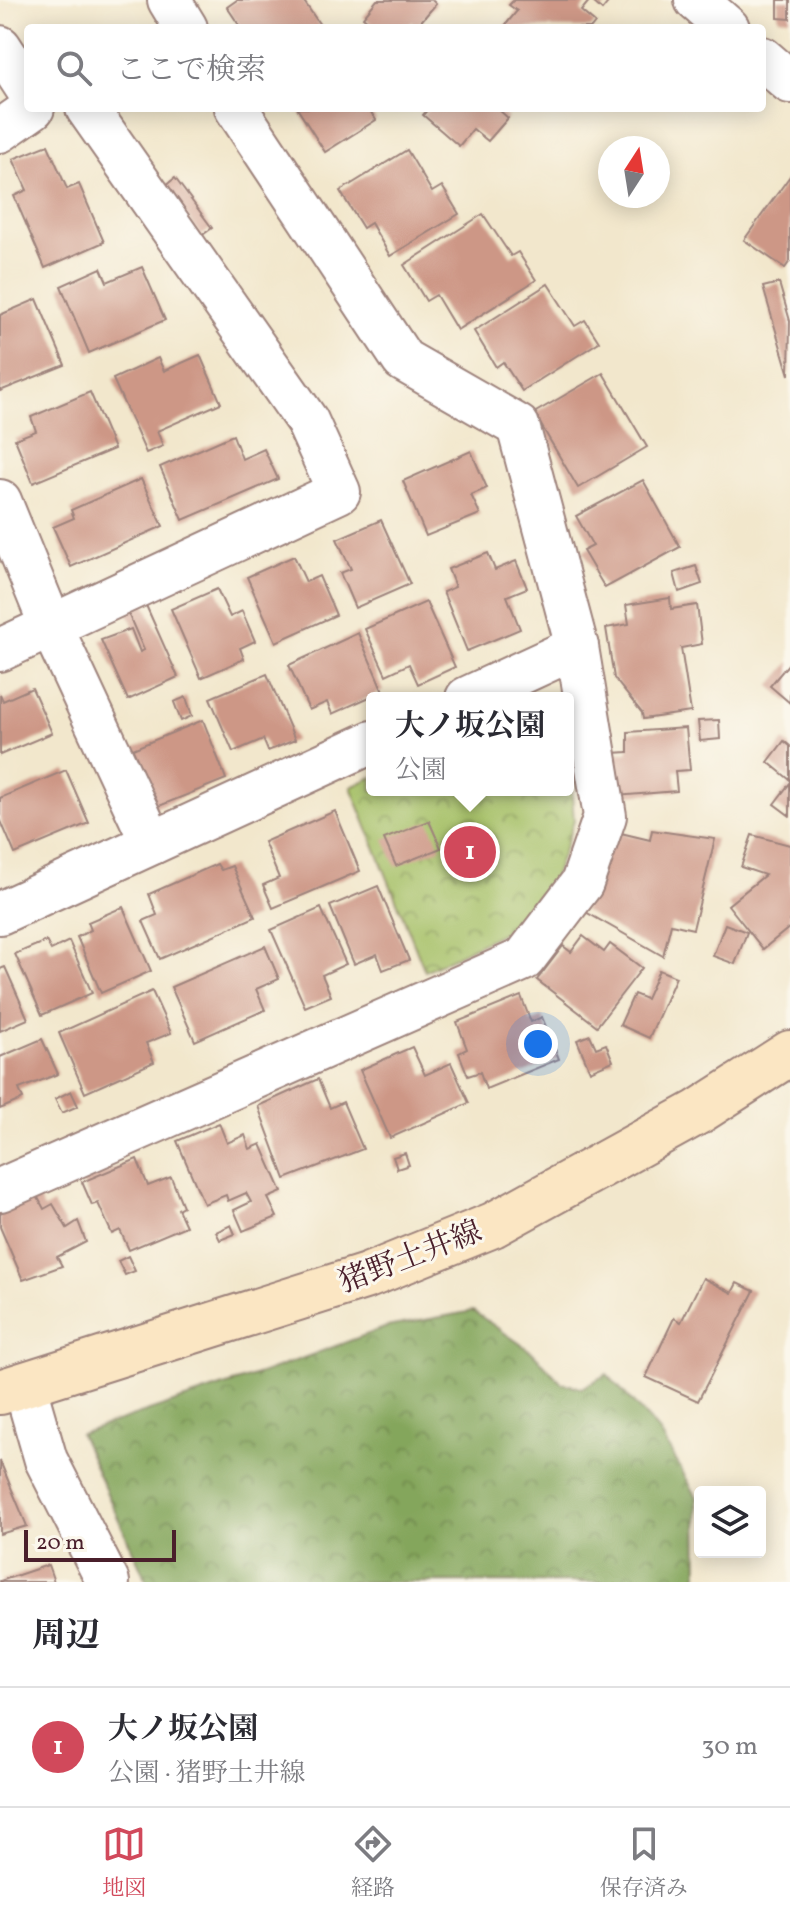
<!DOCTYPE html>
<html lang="ja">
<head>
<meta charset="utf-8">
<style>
  :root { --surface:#fff; --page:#f2f2f3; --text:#2b2b33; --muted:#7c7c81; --line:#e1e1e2; --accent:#d1495b }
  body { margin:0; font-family:Vollkorn,"Noto Serif JP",serif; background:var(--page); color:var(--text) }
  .controls { position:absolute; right:24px; bottom:24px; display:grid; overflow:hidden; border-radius:8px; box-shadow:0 4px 20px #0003 }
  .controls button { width:72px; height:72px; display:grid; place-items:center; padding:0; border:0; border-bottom:2px solid var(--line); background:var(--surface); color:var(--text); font:40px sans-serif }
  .compass { position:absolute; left:598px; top:136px; width:72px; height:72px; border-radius:50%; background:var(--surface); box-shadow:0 4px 20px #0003; rotate:12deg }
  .scale { position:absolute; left:24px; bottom:20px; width:152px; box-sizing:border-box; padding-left:8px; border:4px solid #4a1f2b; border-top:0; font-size:22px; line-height:28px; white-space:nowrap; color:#4a1f2b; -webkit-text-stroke:6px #fbf7ec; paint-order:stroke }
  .you { position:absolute; left:538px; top:1044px; width:28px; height:28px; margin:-20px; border:6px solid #fff; border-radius:50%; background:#1a73e8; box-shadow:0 0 0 12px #1a73e833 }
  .badge { display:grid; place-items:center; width:52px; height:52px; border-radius:50%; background:var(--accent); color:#fff; font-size:26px; font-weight:700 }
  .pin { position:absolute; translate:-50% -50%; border:4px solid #fff; box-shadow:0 2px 8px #0006 }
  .popup { position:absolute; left:366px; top:692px; width:208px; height:104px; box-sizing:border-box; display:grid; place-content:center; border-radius:8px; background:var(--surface); filter:drop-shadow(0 2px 6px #0005); font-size:26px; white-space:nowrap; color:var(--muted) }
  .popup b { font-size:30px; color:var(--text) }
  .popup::after { content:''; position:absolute; left:50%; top:100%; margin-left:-16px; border:16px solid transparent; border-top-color:var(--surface) }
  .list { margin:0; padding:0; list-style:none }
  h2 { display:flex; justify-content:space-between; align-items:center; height:104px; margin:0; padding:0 32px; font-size:34px }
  h2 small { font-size:26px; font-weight:400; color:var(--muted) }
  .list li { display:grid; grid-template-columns:52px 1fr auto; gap:24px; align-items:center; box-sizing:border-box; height:120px; padding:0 32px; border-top:2px solid var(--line) }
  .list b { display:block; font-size:30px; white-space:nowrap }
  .list p { margin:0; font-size:26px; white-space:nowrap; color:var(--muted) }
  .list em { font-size:26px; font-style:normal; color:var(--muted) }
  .icon { flex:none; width:44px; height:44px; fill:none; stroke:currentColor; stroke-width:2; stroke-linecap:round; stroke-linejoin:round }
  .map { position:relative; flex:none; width:790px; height:1582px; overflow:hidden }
  .search { position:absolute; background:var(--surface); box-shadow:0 4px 20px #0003; left:24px; right:24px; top:24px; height:88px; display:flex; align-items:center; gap:20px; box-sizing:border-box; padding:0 28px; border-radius:8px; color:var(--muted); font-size:30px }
  .sheet { height:224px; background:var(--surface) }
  nav { display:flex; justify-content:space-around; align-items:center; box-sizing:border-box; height:112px; border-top:2px solid var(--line); background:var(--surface); font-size:22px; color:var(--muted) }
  nav a { display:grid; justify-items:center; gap:4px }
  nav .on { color:var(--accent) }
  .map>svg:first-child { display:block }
</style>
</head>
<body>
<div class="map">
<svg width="790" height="1582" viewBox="0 0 790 1582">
  <defs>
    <pattern id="forest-crowns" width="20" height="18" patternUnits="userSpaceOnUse" patternTransform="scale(2)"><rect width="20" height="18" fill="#84a65b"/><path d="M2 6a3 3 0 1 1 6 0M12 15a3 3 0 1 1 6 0" fill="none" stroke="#6e874b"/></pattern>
    <pattern id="park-crowns" width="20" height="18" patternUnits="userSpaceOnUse" patternTransform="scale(2)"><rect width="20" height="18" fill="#a5c066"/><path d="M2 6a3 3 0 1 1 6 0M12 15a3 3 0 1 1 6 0" fill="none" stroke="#889b54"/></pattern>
  </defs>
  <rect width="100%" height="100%" fill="#fbf7ec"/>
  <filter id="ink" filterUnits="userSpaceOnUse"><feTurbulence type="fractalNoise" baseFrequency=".0125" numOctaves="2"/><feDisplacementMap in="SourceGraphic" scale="16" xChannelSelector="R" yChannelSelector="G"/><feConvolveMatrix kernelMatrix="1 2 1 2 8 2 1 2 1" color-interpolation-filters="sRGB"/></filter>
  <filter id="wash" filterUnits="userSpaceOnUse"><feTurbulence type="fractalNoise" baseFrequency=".006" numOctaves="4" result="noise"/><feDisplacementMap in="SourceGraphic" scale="32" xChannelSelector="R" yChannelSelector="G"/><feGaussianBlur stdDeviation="1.8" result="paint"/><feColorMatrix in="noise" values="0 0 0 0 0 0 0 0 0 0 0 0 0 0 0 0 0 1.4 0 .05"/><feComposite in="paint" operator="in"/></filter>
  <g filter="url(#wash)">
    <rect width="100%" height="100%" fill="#f2e7cc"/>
    <polygon fill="url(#forest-crowns)" stroke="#676243" stroke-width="2" points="473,1311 532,1352 562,1383 582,1388 607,1374 659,1431 697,1497 698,1582 147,1582 80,1434 263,1373 387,1327"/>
    <polygon fill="url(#park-crowns)" stroke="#787048" stroke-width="2" points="568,743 574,821 552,883 518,925 425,971 351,787 372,777 372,790 568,790"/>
    <g id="blocks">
      <g fill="#cd9786">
        <polygon points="237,0 303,0 322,28 241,28 227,7"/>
        <polygon points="377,0 432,0 436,4 417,26 412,22 407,28 376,28 363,17"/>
        <polygon points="514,0 590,0 581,11 595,23 591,28 503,28 517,11 509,5"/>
        <polygon points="591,0 610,0 602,10"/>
        <polygon points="778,0 790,0 790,19 778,18"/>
        <polygon points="297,108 368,108 376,120 325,152"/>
        <polygon points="429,108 497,108 508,118 488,141 473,129 459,146 423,115"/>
        <polygon points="48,145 67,189 79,184 104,242 45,268 14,196 27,190 13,159"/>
        <polygon points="407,150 432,192 442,186 459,214 390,256 371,223 363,228 340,191"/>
        <polygon points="790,176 790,261 785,268 744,240"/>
        <polygon points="175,178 212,228 201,236 165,186"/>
        <polygon points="483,214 511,256 518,252 536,280 457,330 436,295 426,301 404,265"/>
        <polygon points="142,267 165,320 89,353 61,286 101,268 107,282"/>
        <polygon points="779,283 790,321 789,375 763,287"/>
        <polygon points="548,284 575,326 585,320 599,342 522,391 503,362 496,367 474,331"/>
        <polygon points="37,299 65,365 0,391 0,315"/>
        <polygon points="200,355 221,403 157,431 163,446 146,453 113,379 158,358 164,371"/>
        <polygon points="603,373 647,447 578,488 534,413"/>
        <polygon points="90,392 114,449 33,483 15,439 36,431 31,417"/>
        <polygon points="233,435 242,459 264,449 278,479 183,520 160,467"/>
        <polygon points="471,451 487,488 471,495 480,514 426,536 403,481"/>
        <polygon points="141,479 163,526 71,567 53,527 74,518 71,510"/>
        <polygon points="643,480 680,547 605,588 583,551 593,546 576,516"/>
        <polygon points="381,520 410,584 355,608 340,573 351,569 337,539"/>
        <polygon points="488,553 495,570 516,561 527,588 507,596 520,629 467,651 443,592 455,587 448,569"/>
        <polygon points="294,556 306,582 319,576 336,615 276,642 247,577"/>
        <polygon points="696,566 702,584 679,592 674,573"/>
        <polygon points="217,589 230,617 242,611 255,641 240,648 244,659 201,678 171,609"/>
        <polygon points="670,598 671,609 697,605 702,644 681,648 691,712 643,719 642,713 614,678 606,628 629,624 626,605"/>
        <polygon points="426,602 455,667 418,684 409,664 386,675 365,629"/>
        <polygon points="145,603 178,677 128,700 101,640 131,629 140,652 144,650 127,611"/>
        <polygon points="358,633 383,691 332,714 327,702 309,710 289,665"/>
        <polygon points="790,662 790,703 770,686"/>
        <polygon points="267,674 295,740 268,751 263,739 233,752 210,698"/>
        <polygon points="32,688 52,733 0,755 0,694 3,701"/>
        <polygon points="186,697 192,716 181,721 174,702"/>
        <polygon points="203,720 226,779 147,811 123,753"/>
        <polygon points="719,720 720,739 700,741 698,721"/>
        <polygon points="686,728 690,770 675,771 677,791 616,796 613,753 628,752 628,732"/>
        <polygon points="784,741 790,746 790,780 768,762"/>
        <polygon points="66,770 89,823 15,854 0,819 0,798"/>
        <polygon points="790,783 790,816 774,804"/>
        <polygon points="335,811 360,871 273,908 263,885 279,878 264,842"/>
        <polygon points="429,821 441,848 396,866 384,839"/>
        <polygon points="604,829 650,840 652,830 715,839 693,929 671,924 663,956 584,911"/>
        <polygon points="752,835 790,845 790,927 763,949 728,905 765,875 741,867"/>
        <polygon points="217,864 221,870 232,866 255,917 160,959 143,921 157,915 149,894"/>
        <polygon points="378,886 409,960 383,970 377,954 354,964 330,906"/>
        <polygon points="123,907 151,971 101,993 77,937 91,930 88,922"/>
        <polygon points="321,908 346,964 322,975 331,996 305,1007 271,930"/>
        <polygon points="725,924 747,932 735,964 713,956"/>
        <polygon points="583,936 604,952 610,944 642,968 597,1026 537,980 563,946 571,952"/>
        <polygon points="46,941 51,950 69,941 92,993 42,1015 15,954"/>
        <polygon points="265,946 279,979 256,989 265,1010 195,1041 171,987"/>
        <polygon points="5,967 28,1019 0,1031 0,969"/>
        <polygon points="659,970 676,977 649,1038 620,1025 634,994 646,999"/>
        <polygon points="152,991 171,1033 146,1043 154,1062 85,1093 59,1033"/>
        <polygon points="521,996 531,1022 542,1017 559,1059 486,1089 480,1072 468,1076 459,1053 467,1049 457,1022"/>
        <polygon points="590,1035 596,1048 606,1044 613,1061 590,1071 577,1040"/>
        <polygon points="42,1039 58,1074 19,1089 23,1099 0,1109 0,1057"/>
        <polygon points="412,1047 425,1075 451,1063 469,1103 390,1138 360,1070"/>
        <polygon points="318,1079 330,1108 343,1102 363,1149 285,1179 258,1106"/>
        <polygon points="71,1091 78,1106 62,1113 55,1099"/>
        <polygon points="219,1123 227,1143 245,1135 250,1149 261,1144 282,1192 268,1198 277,1217 243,1231 234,1210 251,1202 246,1193 228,1201 226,1195 204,1204 177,1141"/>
        <polygon points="405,1153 409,1165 397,1169 393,1157"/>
        <polygon points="137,1159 148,1186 171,1177 183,1206 178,1209 186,1226 129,1250 120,1230 112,1234 98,1203 92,1205 82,1182"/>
        <polygon points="36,1194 44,1209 53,1204 67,1228 78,1221 86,1242 57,1257 62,1266 23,1280 0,1227 0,1213"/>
        <polygon points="231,1225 235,1234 220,1240 216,1232"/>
        <polygon points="128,1256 135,1271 125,1275 118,1261"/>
        <polygon points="703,1278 732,1293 737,1283 754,1291 698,1401 646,1377 674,1318 681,1322"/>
        <polygon points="0,1461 27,1526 0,1534"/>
        <polygon points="48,1565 54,1582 0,1582 0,1581"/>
      </g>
    </g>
  </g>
  <g filter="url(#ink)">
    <use href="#blocks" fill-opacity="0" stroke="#9e837c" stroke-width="2"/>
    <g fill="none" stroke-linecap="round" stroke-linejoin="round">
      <g stroke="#9e837c" stroke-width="46">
        <g id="minor">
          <polyline points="169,0 186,28"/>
          <polyline points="696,0 728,28"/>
          <polyline points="0,47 28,90"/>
          <polyline points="762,58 790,82"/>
          <polyline points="0,131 33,108"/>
          <polyline points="0,501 51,626 152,843"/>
          <polyline points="0,650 339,492 307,421 87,108"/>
          <polyline points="467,698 577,647"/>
          <polyline points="0,913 372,742"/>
          <polyline points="0,1190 524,959 582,883 605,816 577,647 518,426 403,360 236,108"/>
          <polyline points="24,1384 46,1460 108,1582"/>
        </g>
      </g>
      <g stroke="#9e837c" stroke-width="48">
        <polyline id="secondary" points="0,1392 367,1276 493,1225 698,1112 790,1053"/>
      </g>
      <use href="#minor" stroke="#fff" stroke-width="42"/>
      <use href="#secondary" stroke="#fbe6c3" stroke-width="44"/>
    </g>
  </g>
  <g text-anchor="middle" stroke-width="6" stroke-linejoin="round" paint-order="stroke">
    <g font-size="30" fill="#4a1f2b" stroke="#fbf7ec">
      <text transform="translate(410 1256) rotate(-21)" y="10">猪野土井線</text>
    </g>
  </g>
</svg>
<div class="controls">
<button><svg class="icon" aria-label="layers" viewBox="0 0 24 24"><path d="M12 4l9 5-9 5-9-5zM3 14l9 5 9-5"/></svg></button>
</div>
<svg class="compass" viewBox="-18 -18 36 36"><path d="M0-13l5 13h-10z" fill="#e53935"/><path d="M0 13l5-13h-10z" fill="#7c7c81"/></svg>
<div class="scale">20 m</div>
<div class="you"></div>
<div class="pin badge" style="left:470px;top:852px">1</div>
<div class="popup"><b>大ノ坂公園</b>公園</div>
<div class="search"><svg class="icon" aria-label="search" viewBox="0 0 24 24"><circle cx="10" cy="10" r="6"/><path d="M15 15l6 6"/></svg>ここで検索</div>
</div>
<section class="sheet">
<h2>周辺<small></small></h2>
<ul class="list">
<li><span class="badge">1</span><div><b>大ノ坂公園</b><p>公園 · 猪野土井線</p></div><em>30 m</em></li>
</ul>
</section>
<nav>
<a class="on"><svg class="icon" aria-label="map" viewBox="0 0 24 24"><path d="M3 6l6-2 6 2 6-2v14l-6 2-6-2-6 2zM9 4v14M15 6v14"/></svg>地図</a>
<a><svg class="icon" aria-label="directions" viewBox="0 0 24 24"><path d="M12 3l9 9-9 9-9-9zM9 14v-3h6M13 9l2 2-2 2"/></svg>経路</a>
<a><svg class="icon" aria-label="saved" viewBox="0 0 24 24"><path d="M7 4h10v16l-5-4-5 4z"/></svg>保存済み</a>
</nav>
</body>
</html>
